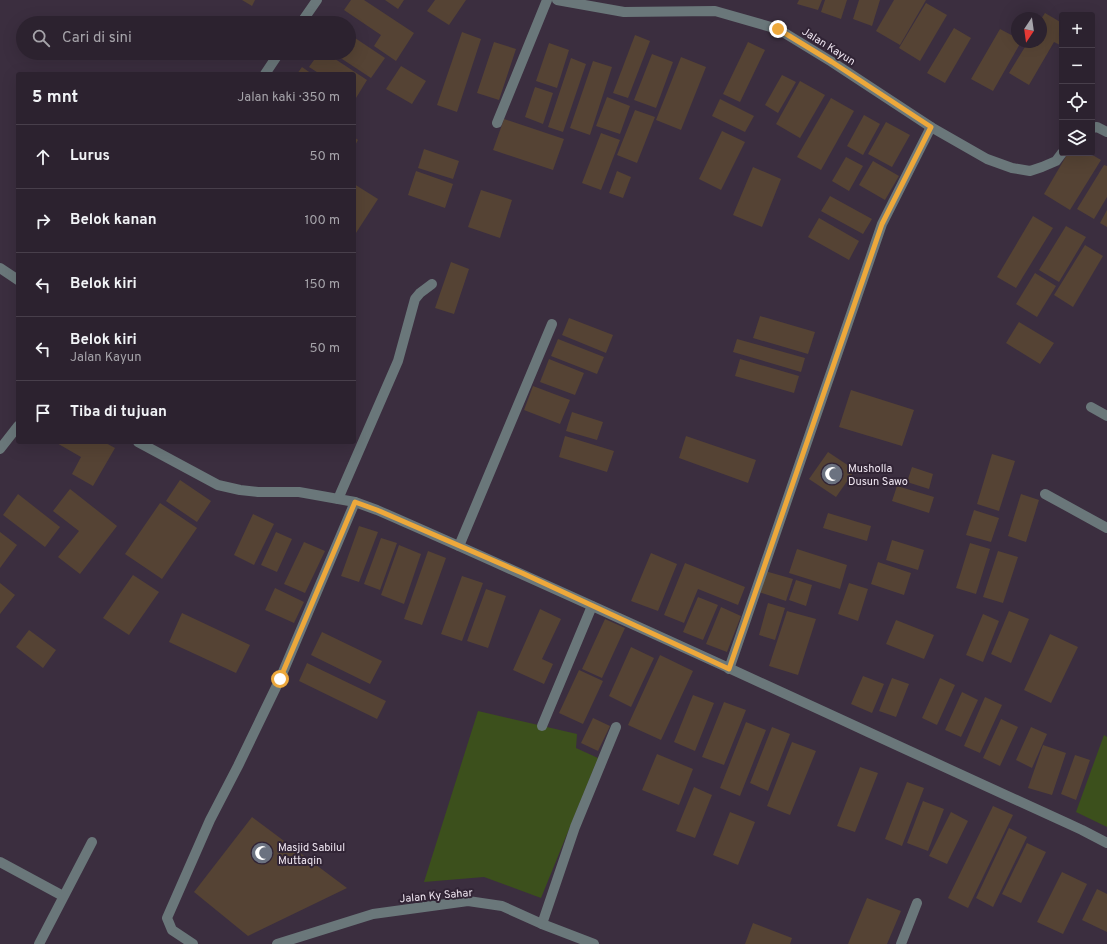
<!DOCTYPE html>
<html lang="id">
<head>
<meta charset="utf-8">
<style>
  :root { --surface:#2c222f; --page:#342a37; --text:#f1f3f6; --muted:#a6a4aa; --line:#483f4b }
  body { margin:0; font-family:Overpass,sans-serif; background:var(--page); color:var(--text) }
  .controls { position:absolute; right:12px; top:12px; display:grid; overflow:hidden; border-radius:4px; box-shadow:0 4px 16px #0002 }
  .controls button { width:36px; height:36px; display:grid; place-items:center; padding:0; border:0; border-bottom:1px solid var(--line); background:var(--surface); color:var(--text); font:20px sans-serif }
  .compass { position:absolute; left:1011px; top:12px; width:36px; height:36px; border-radius:50%; background:var(--surface); box-shadow:0 4px 16px #0002; rotate:193deg }
  .stop { position:absolute; width:12px; height:12px; margin:-9px; border:3px solid #eda83b; border-radius:50%; background:#fff }
  .stop.end { background:#eda83b; border-color:#fff; box-shadow:0 1px 4px #0008 }
  .list { margin:0; padding:0; list-style:none }
  h2 { display:flex; justify-content:space-between; align-items:center; height:52px; margin:0; padding:0 16px; font-size:17px }
  h2 small { font-size:13px; font-weight:400; color:var(--muted) }
  .list li { display:grid; grid-template-columns:26px 1fr auto; gap:12px; align-items:center; box-sizing:border-box; height:64px; padding:0 16px; border-top:1px solid var(--line) }
  .list b { display:block; font-size:15px; white-space:nowrap }
  .list p { margin:0; font-size:13px; white-space:nowrap; color:var(--muted) }
  .list em { font-size:13px; font-style:normal; color:var(--muted) }
  .icon { flex:none; width:22px; height:22px; fill:none; stroke:currentColor; stroke-width:2; stroke-linecap:round; stroke-linejoin:round }
  .map { position:relative; flex:none; width:1107px; height:944px; overflow:hidden }
  .search { position:absolute; background:var(--surface); box-shadow:0 4px 16px #0002; left:16px; top:16px; width:340px; height:44px; display:flex; align-items:center; gap:10px; box-sizing:border-box; padding:0 14px; border-radius:22px; color:var(--muted); font-size:15px }
  .panel { position:absolute; background:var(--surface); box-shadow:0 4px 16px #0002; left:16px; top:72px; width:340px; height:372px; border-radius:4px }
  .map>svg:first-child { display:block }
</style>
</head>
<body>
<div class="map">
<svg width="1107" height="944" viewBox="0 0 1107 944">
  <rect width="100%" height="100%" fill="#3b2e3f"/>
  <g fill="#3c501c">
    <polygon points="478,711 577,734 576,748 598,758 541,898 484,877 424,882"/>
    <polygon points="1104,735 1107,737 1107,827 1076,812"/>
  </g>
  <g fill="#554334">
    <polygon points="242,0 255,0 252,6"/>
    <polygon points="351,0 364,0 414,33 396,61 374,46 381,35 344,10"/>
    <polygon points="385,0 404,0 398,9"/>
    <polygon points="435,0 466,0 449,25 427,11"/>
    <polygon points="799,0 822,0 818,10 797,4"/>
    <polygon points="825,0 847,0 841,19 821,12"/>
    <polygon points="859,0 880,0 872,26 853,19"/>
    <polygon points="894,0 926,0 900,45 876,31"/>
    <polygon points="926,3 947,15 920,61 899,48"/>
    <polygon points="1045,13 1062,23 1062,46 1054,42 1029,85 1009,73 1028,42 1041,42 1041,19"/>
    <polygon points="954,28 971,38 945,83 927,73"/>
    <polygon points="1000,29 1017,38 1017,42 1021,42 993,91 971,79"/>
    <polygon points="462,32 481,39 457,112 437,105"/>
    <polygon points="349,34 385,58 371,78 333,53 349,53"/>
    <polygon points="635,35 650,41 628,98 613,93"/>
    <polygon points="494,42 516,49 499,100 477,93"/>
    <polygon points="748,42 765,50 740,102 723,94"/>
    <polygon points="549,43 569,50 557,88 536,81"/>
    <polygon points="319,53 326,53 367,80 356,98 354,97 354,74 320,74 309,67"/>
    <polygon points="652,54 673,62 656,108 634,100"/>
    <polygon points="681,57 706,67 681,130 656,120"/>
    <polygon points="571,58 586,64 563,132 548,127"/>
    <polygon points="593,61 612,67 590,135 570,128"/>
    <polygon points="401,66 426,81 412,104 386,89"/>
    <polygon points="302,67 312,74 297,74"/>
    <polygon points="782,75 796,82 778,113 765,105"/>
    <polygon points="800,81 825,95 800,138 776,124"/>
    <polygon points="535,87 553,93 543,124 525,117"/>
    <polygon points="607,97 630,106 620,134 596,126"/>
    <polygon points="831,98 854,111 821,170 797,157"/>
    <polygon points="720,99 754,116 745,132 712,116"/>
    <polygon points="635,110 655,117 637,163 617,155"/>
    <polygon points="864,115 880,124 863,155 847,146"/>
    <polygon points="504,119 564,139 553,170 493,150"/>
    <polygon points="886,122 910,135 892,167 868,154"/>
    <polygon points="722,131 745,142 721,190 699,179"/>
    <polygon points="601,133 620,140 601,190 582,183"/>
    <polygon points="354,137 358,140 354,147"/>
    <polygon points="424,149 459,161 453,179 418,168"/>
    <polygon points="1068,153 1089,153 1101,160 1070,210 1044,194"/>
    <polygon points="846,157 863,166 849,191 832,181"/>
    <polygon points="873,161 899,176 885,200 859,185"/>
    <polygon points="1104,165 1107,166 1107,197 1094,219 1077,209"/>
    <polygon points="753,167 781,179 762,227 733,215"/>
    <polygon points="416,171 453,184 445,208 408,195"/>
    <polygon points="617,171 631,177 623,198 609,193"/>
    <polygon points="354,184 378,199 354,236"/>
    <polygon points="481,190 512,200 500,238 468,227"/>
    <polygon points="830,196 872,219 863,234 821,211"/>
    <polygon points="1107,210 1107,227 1100,223"/>
    <polygon points="1033,216 1053,228 1016,288 997,277"/>
    <polygon points="819,218 859,241 849,260 808,237"/>
    <polygon points="1066,226 1086,237 1059,282 1039,270"/>
    <polygon points="1085,245 1103,256 1073,307 1054,295"/>
    <polygon points="451,262 469,269 454,314 435,308"/>
    <polygon points="1035,273 1056,286 1037,317 1016,304"/>
    <polygon points="760,316 815,332 808,354 753,338"/>
    <polygon points="569,318 613,335 606,353 562,335"/>
    <polygon points="1019,322 1054,343 1040,364 1006,343"/>
    <polygon points="558,339 604,357 597,374 551,356"/>
    <polygon points="737,339 805,358 801,372 733,352"/>
    <polygon points="549,359 584,373 575,395 540,382"/>
    <polygon points="740,359 799,376 794,393 735,376"/>
    <polygon points="533,386 570,400 560,424 524,410"/>
    <polygon points="851,390 914,410 902,446 839,427"/>
    <polygon points="572,412 603,422 597,440 566,431"/>
    <polygon points="565,436 614,451 607,472 559,457"/>
    <polygon points="686,436 756,460 748,483 679,458"/>
    <polygon points="55,442 104,442 115,448 93,486 72,474 81,457"/>
    <polygon points="828,452 855,470 836,497 809,479"/>
    <polygon points="992,454 1015,461 999,511 977,504"/>
    <polygon points="912,467 933,474 929,489 907,482"/>
    <polygon points="180,480 211,501 197,522 166,501"/>
    <polygon points="897,486 934,497 929,513 892,501"/>
    <polygon points="70,489 117,526 80,574 58,557 79,531 53,511"/>
    <polygon points="18,494 60,527 45,547 3,515"/>
    <polygon points="1021,494 1039,500 1026,542 1008,536"/>
    <polygon points="160,503 197,528 162,579 125,554"/>
    <polygon points="974,510 999,518 991,542 966,535"/>
    <polygon points="828,513 871,526 867,541 823,528"/>
    <polygon points="253,514 274,524 254,565 234,555"/>
    <polygon points="359,526 378,532 359,582 341,576"/>
    <polygon points="0,532 17,545 0,568"/>
    <polygon points="276,532 292,539 277,572 261,565"/>
    <polygon points="381,538 397,543 380,590 364,584"/>
    <polygon points="892,540 924,550 918,570 886,560"/>
    <polygon points="304,542 325,551 305,593 284,584"/>
    <polygon points="970,543 990,549 976,594 956,588"/>
    <polygon points="399,545 421,554 404,604 381,595"/>
    <polygon points="797,549 847,565 840,589 789,573"/>
    <polygon points="428,551 446,558 422,625 404,619"/>
    <polygon points="998,551 1018,557 1003,603 983,597"/>
    <polygon points="651,553 677,564 658,611 631,601"/>
    <polygon points="878,562 911,573 904,595 871,584"/>
    <polygon points="685,563 745,587 738,605 698,589 684,623 664,615"/>
    <polygon points="765,571 793,579 786,601 759,592"/>
    <polygon points="133,575 159,592 129,635 103,618"/>
    <polygon points="462,576 483,583 462,641 441,634"/>
    <polygon points="796,580 812,585 806,606 789,600"/>
    <polygon points="0,583 15,595 0,614"/>
    <polygon points="849,583 868,589 858,621 838,614"/>
    <polygon points="275,588 304,602 294,623 265,610"/>
    <polygon points="486,589 506,596 488,648 467,641"/>
    <polygon points="698,597 718,605 703,640 683,632"/>
    <polygon points="768,603 785,608 775,640 759,635"/>
    <polygon points="721,607 741,616 727,652 706,644"/>
    <polygon points="540,609 561,619 542,659 553,664 544,684 513,670"/>
    <polygon points="787,611 816,619 798,675 769,666"/>
    <polygon points="1009,611 1029,619 1011,663 991,654"/>
    <polygon points="182,613 250,645 236,673 169,642"/>
    <polygon points="983,614 999,621 983,662 966,655"/>
    <polygon points="605,619 625,628 602,678 582,669"/>
    <polygon points="896,620 934,635 924,659 886,644"/>
    <polygon points="29,630 56,650 43,668 16,647"/>
    <polygon points="322,632 382,661 370,684 311,655"/>
    <polygon points="1050,634 1078,647 1051,703 1024,690"/>
    <polygon points="631,647 654,658 631,707 609,696"/>
    <polygon points="660,655 693,671 661,740 628,725"/>
    <polygon points="307,663 386,701 377,719 299,681"/>
    <polygon points="579,670 603,681 583,724 559,713"/>
    <polygon points="863,676 884,684 872,713 851,704"/>
    <polygon points="892,678 909,684 896,717 879,711"/>
    <polygon points="940,678 955,685 937,725 922,718"/>
    <polygon points="962,692 978,700 961,737 945,730"/>
    <polygon points="693,695 714,703 695,751 674,742"/>
    <polygon points="985,697 1002,705 980,753 964,746"/>
    <polygon points="724,702 746,710 724,765 702,757"/>
    <polygon points="593,718 610,726 598,751 581,743"/>
    <polygon points="1001,719 1018,727 1000,766 983,758"/>
    <polygon points="746,722 766,730 740,796 720,788"/>
    <polygon points="772,727 790,734 768,791 750,783"/>
    <polygon points="1031,727 1047,734 1032,768 1016,760"/>
    <polygon points="792,742 816,751 790,815 767,806"/>
    <polygon points="1043,745 1066,753 1052,795 1028,788"/>
    <polygon points="657,754 693,769 679,805 642,790"/>
    <polygon points="1075,755 1090,760 1076,800 1061,794"/>
    <polygon points="860,767 878,773 855,832 837,826"/>
    <polygon points="907,782 924,788 902,846 885,839"/>
    <polygon points="694,787 712,795 695,838 676,831"/>
    <polygon points="923,801 944,809 928,851 907,843"/>
    <polygon points="993,806 1013,815 968,908 948,898"/>
    <polygon points="730,812 755,822 738,865 713,855"/>
    <polygon points="951,812 968,821 947,864 929,856"/>
    <polygon points="252,817 347,888 248,936 194,892"/>
    <polygon points="1009,828 1027,837 993,907 976,898"/>
    <polygon points="1027,843 1046,852 1021,903 1002,894"/>
    <polygon points="1062,872 1087,884 1063,934 1037,922"/>
    <polygon points="1097,889 1107,894 1107,932 1082,920"/>
    <polygon points="867,898 901,911 887,944 848,944"/>
    <polygon points="753,923 792,938 790,944 745,944"/>
  </g>
  <g fill="none" stroke-linecap="round" stroke-linejoin="round">
    <g stroke="#6a777a" stroke-width="10">
      <polyline points="557,0 624,12 715,11 778,29 832,62 931,127 987,159 1012,168 1030,171 1042,167 1056,161 1062,153"/>
      <polyline points="301,23 317,0"/>
      <polyline points="265,74 279,53"/>
      <polyline points="497,123 547,0"/>
      <polyline points="1092,128 1097,127 1107,132"/>
      <polyline points="0,268 18,280"/>
      <polyline points="1091,407 1107,416"/>
      <path d="M138 442 218 485 240 490 258 492H299L355 502 377 510C613 613 847 723 1082 830L1107 843"/>
      <polyline points="0,449 18,426"/>
      <polyline points="1045,494 1107,528"/>
      <polyline points="338,499 398,361 415,299 420,293 432,284"/>
      <polyline points="459,546 552,324"/>
      <polyline points="729,669 882,224 931,127"/>
      <polyline points="542,726 592,606"/>
      <polyline points="0,862 63,896"/>
      <polyline points="542,924 575,827 616,727"/>
      <polyline points="39,944 92,842"/>
      <polyline points="193,944 172,930 167,918 210,820 238,766 280,679 355,502"/>
      <polyline points="277,944 373,914 468,901 502,906 542,924 594,944"/>
      <polyline points="901,944 917,903"/>
    </g>
  </g>
  <g fill="none" stroke-linecap="round" stroke-linejoin="round">
    <polyline stroke="#eda83b" stroke-width="5" points="280,679 355,502 377,510 522,573 729,669 882,224 931,127 832,62 778,29"/>
  </g>
  <defs>
    <g id="mosque-disc" transform="scale(1.15)"><circle r="9.5" fill="#6b7280" stroke="#312435"/><path d="M3.5-4.9A6 6 0 1 0 3.5 4.9A5 5 0 1 1 3.5-4.9Z" fill="#fff"/></g>
  </defs>
  <g fill-rule="evenodd">
    <use href="#mosque-disc" x="832" y="474"/>
    <use href="#mosque-disc" x="262" y="853"/>
  </g>
  <g text-anchor="middle" stroke-width="4" stroke-linejoin="round" paint-order="stroke">
    <g font-size="11" fill="#f0e7f2" stroke="#312435">
      <text transform="translate(829 46) rotate(32)" y="4">Jalan Kayun</text>
      <text transform="translate(436 895) rotate(-5)" y="4">Jalan Ky Sahar</text>
    </g>
    <g font-size="11" fill="#f0e7f2" stroke="#312435" text-anchor="start">
      <text x="848" y="472">Musholla<tspan x="848" dy="13">Dusun Sawo</tspan></text>
      <text x="278" y="851">Masjid Sabilul<tspan x="278" dy="13">Muttaqin</tspan></text>
    </g>
  </g>
</svg>
<div class="controls">
<button>+</button>
<button>−</button>
<button><svg class="icon" aria-label="locate" viewBox="0 0 24 24"><circle cx="12" cy="12" r="6"/><path d="M12 2v4M12 18v4M2 12h4M18 12h4"/></svg></button>
<button><svg class="icon" aria-label="layers" viewBox="0 0 24 24"><path d="M12 4l9 5-9 5-9-5zM3 14l9 5 9-5"/></svg></button>
</div>
<svg class="compass" viewBox="-18 -18 36 36"><path d="M0-13l5 13h-10z" fill="#e53935"/><path d="M0 13l5-13h-10z" fill="#a6a4aa"/></svg>
<div class="stop" style="left:280px;top:679px"></div>
<div class="stop end" style="left:778px;top:29px"></div>
<div class="search"><svg class="icon" aria-label="search" viewBox="0 0 24 24"><circle cx="10" cy="10" r="6"/><path d="M15 15l6 6"/></svg>Cari di sini</div>
<section class="panel">
<h2>5 mnt<small>Jalan kaki · 350 m</small></h2>
<ul class="list">
<li><svg class="icon" aria-label="ahead" viewBox="0 0 24 24"><path d="M12 20V5M6 11l6-6 6 6"/></svg><div><b>Lurus</b></div><em>50 m</em></li>
<li><svg class="icon" aria-label="right" viewBox="0 0 24 24"><path d="M7 20v-9h11M14 6l5 5-5 5"/></svg><div><b>Belok kanan</b></div><em>100 m</em></li>
<li><svg class="icon" aria-label="left" viewBox="0 0 24 24"><path d="M17 20v-9H6M10 6l-5 5 5 5"/></svg><div><b>Belok kiri</b></div><em>150 m</em></li>
<li><svg class="icon" aria-label="left" viewBox="0 0 24 24"><path d="M17 20v-9H6M10 6l-5 5 5 5"/></svg><div><b>Belok kiri</b><p>Jalan Kayun</p></div><em>50 m</em></li>
<li><svg class="icon" aria-label="arrive" viewBox="0 0 24 24"><path d="M6 21V4h12l-3 4 3 4H6"/></svg><div><b>Tiba di tujuan</b></div></li>
</ul>
</section>
</div>
</body>
</html>
